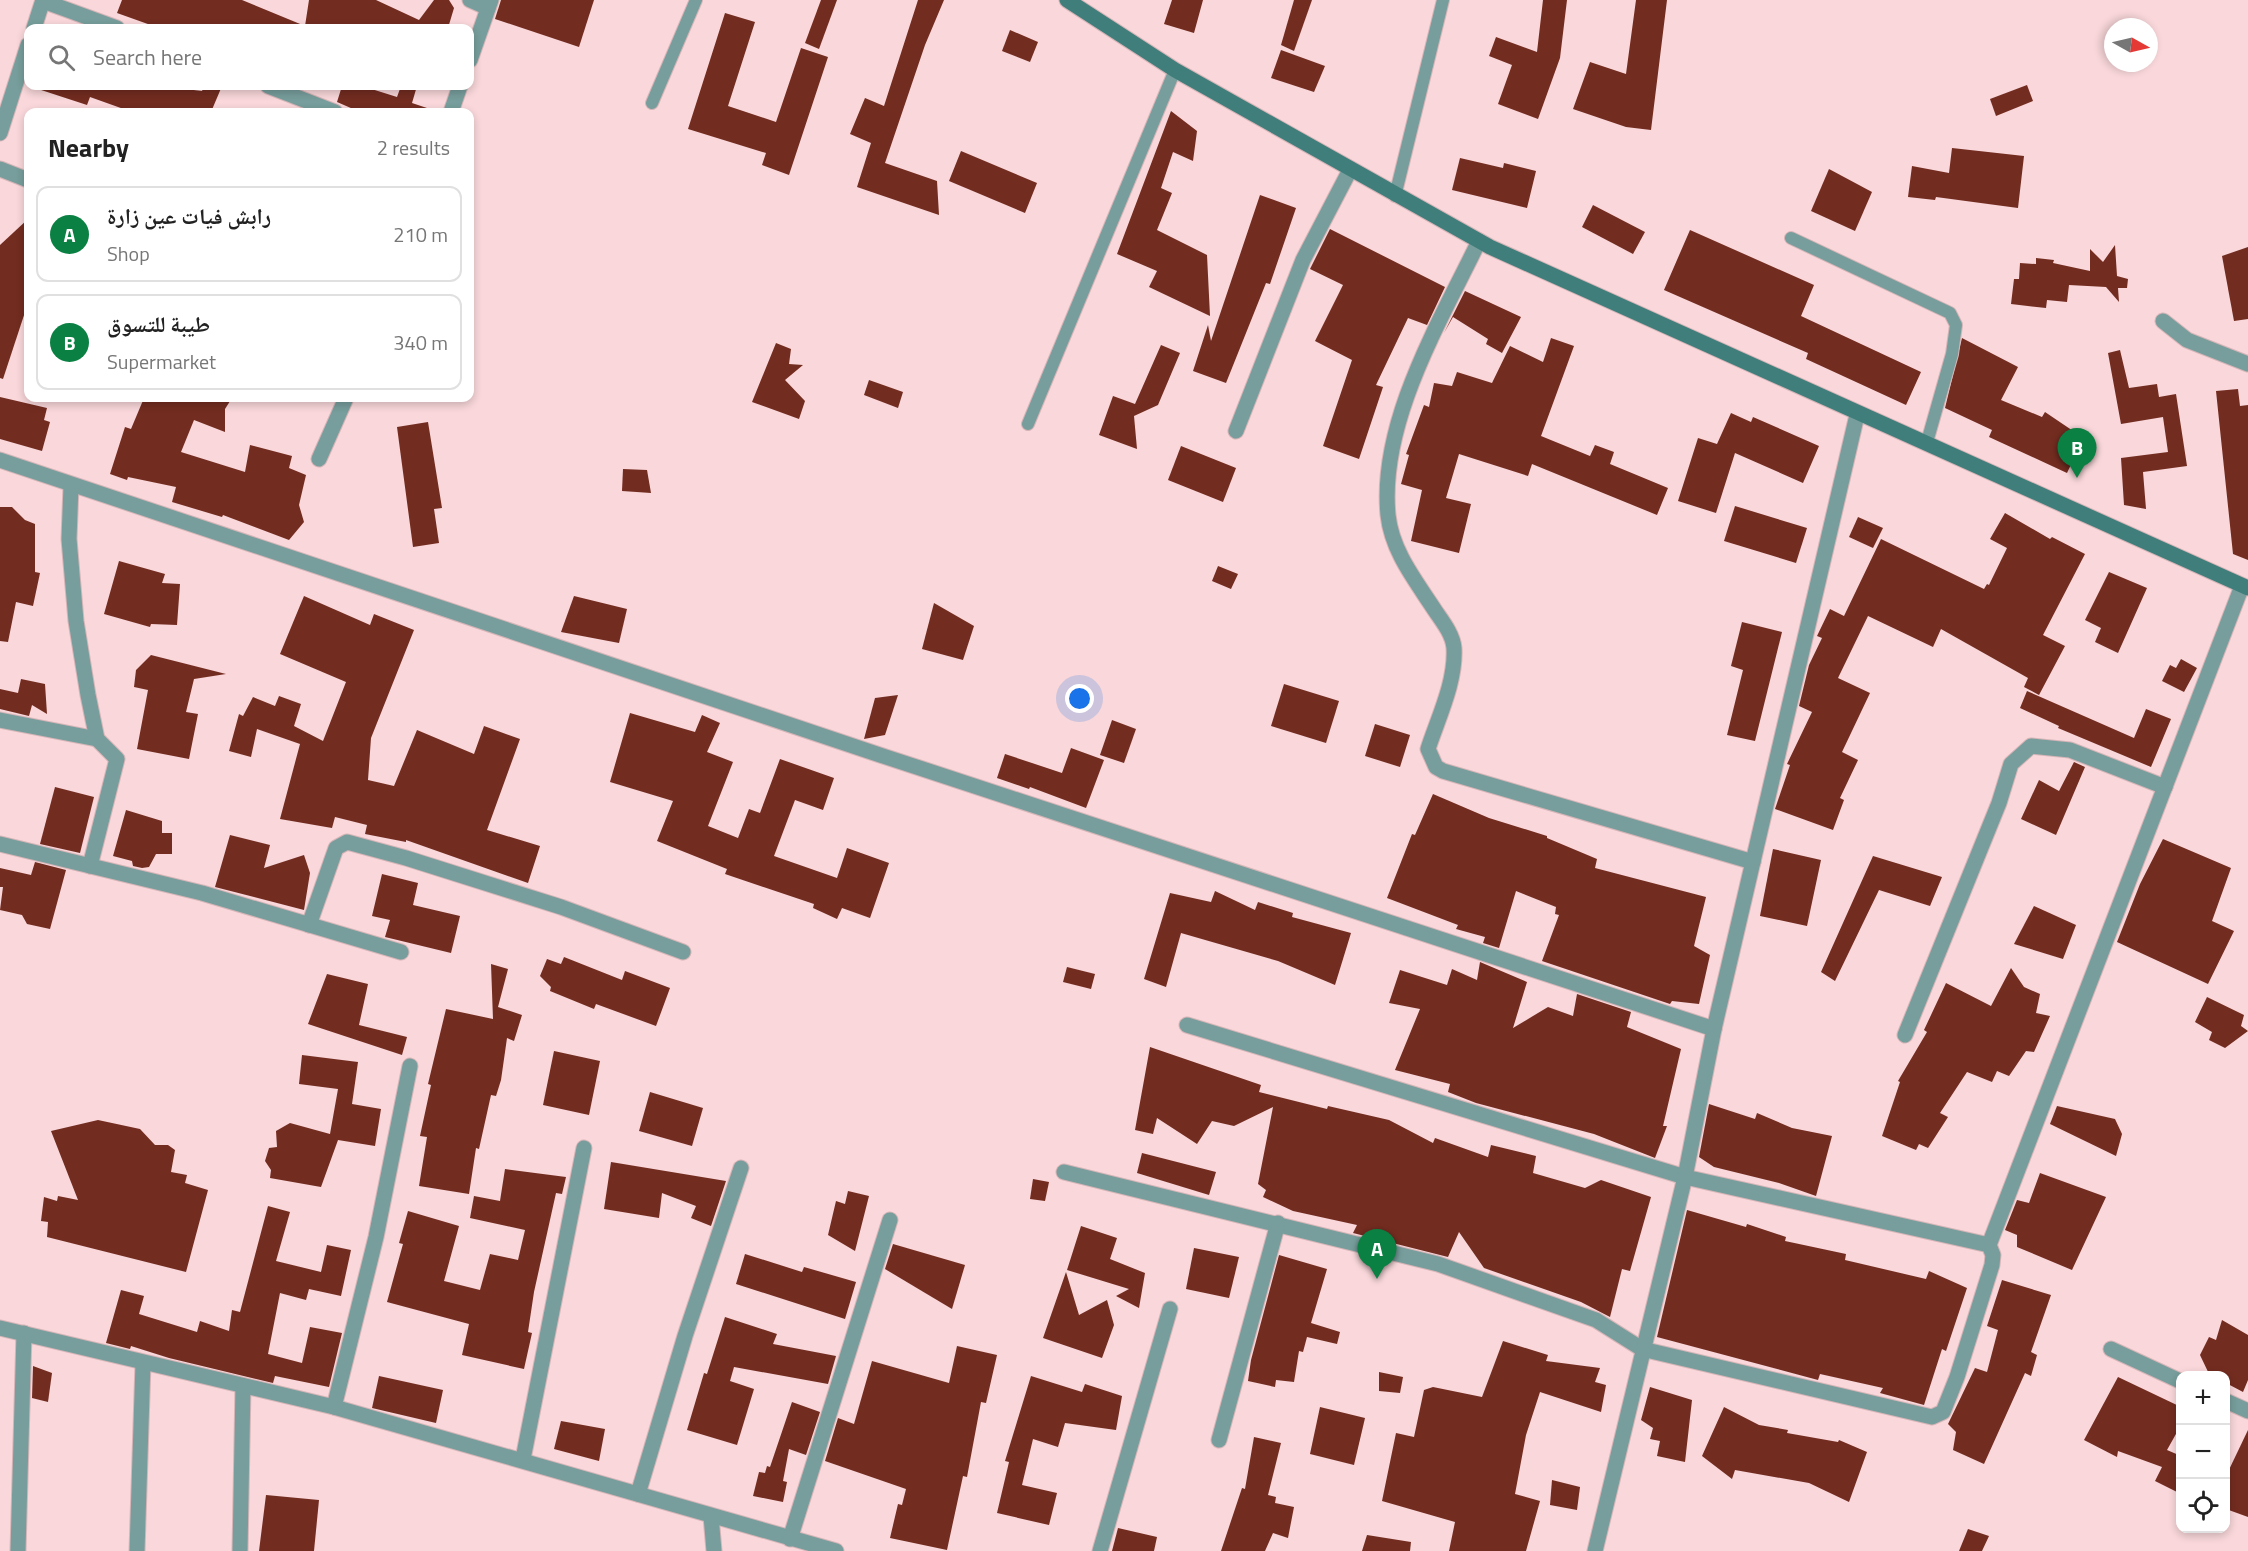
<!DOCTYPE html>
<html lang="en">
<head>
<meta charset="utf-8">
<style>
  :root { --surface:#fff; --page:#f6f6f6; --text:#222; --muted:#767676; --line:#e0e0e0; --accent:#0b8043 }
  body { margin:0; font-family:"Titillium Web","Noto Naskh Arabic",sans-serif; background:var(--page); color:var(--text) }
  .controls { position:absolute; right:18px; bottom:18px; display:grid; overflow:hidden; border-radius:12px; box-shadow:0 3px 9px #0003 }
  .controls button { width:54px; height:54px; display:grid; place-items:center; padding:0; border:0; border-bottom:2px solid var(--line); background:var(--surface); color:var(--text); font:30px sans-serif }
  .compass { position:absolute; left:2104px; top:18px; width:54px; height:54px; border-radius:50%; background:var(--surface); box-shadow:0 3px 9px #0003; rotate:98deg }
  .you { position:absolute; left:1080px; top:699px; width:21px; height:21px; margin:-15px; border:4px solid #fff; border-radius:50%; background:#1a73e8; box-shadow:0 0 0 9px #1a73e833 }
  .badge { display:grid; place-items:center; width:39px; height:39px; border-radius:50%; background:var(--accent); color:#fff; font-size:20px; font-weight:700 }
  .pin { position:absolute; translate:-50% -50px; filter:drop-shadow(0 2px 3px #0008) }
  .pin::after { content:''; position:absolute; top:32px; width:21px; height:18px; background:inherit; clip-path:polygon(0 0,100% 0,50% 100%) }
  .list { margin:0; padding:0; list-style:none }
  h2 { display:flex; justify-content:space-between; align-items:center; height:78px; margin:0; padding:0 24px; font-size:26px }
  h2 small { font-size:20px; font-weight:400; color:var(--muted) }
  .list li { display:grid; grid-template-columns:39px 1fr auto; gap:18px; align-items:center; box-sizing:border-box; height:96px; margin:0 12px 12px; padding:0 12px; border:2px solid var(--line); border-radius:12px }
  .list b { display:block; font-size:22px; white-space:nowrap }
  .list p { margin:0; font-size:20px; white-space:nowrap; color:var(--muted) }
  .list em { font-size:20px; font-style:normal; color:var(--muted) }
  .icon { flex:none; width:33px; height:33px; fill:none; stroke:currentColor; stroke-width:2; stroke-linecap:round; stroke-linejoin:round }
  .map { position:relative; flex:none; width:2248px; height:1551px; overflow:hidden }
  .search { position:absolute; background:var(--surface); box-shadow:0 3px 9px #0003; left:24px; top:24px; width:450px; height:66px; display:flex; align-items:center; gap:15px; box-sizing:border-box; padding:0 21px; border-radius:12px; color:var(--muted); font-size:22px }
  .panel { position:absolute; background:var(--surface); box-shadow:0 3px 9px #0003; left:24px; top:108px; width:450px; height:294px; border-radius:12px }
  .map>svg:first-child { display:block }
</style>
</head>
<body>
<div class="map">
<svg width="2248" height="1551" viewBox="0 0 2248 1551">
  <rect width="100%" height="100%" fill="#f9d7da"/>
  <g fill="#732c20">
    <polygon points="122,0 242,0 305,26 309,0 376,0 419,20 434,0 449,0 454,8 448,28 159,28 117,13"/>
    <polygon points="501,0 594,0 579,47 495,19"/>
    <polygon points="821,0 837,0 819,49 805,43"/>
    <polygon points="918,0 944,0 925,45 885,163 937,181 939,215 857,187 871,143 850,134 865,98 884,106"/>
    <polygon points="1172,0 1203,0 1194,33 1164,24"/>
    <polygon points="1294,0 1312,0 1294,51 1281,45"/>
    <polygon points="1543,0 1567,0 1560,58 1538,119 1498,104 1512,65 1489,56 1496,37 1537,52"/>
    <polygon points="1636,0 1667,0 1651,130 1626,127 1573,109 1590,62 1626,74"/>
    <polygon points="725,13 755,22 728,106 776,122 801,48 828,57 789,175 762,165 766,153 688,129"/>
    <polygon points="1010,30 1038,42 1030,62 1002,51"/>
    <polygon points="1281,50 1325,66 1314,92 1271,78"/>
    <polygon points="2027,85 2033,101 1996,116 1990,99"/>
    <polygon points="38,86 160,86 202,91 204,86 222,86 211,112 132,112 90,97 87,105 38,89"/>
    <polygon points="342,86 362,86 397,97 401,86 417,86 412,103 433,110 433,112 360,112 337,102"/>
    <polygon points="1171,111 1197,131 1193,161 1173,152 1161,188 1172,193 1157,230 1207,255 1210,316 1149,287 1157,271 1117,254"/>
    <polygon points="1952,148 2024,156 2018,208 1936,197 1935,200 1908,197 1912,166 1949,173"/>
    <polygon points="961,151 1037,183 1025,213 949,181"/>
    <polygon points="1460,158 1503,168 1504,163 1536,171 1527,208 1452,190"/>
    <polygon points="1829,169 1872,192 1855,231 1811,211"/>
    <polygon points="1260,195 1296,208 1270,284 1266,283 1226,383 1193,371 1208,325 1211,341"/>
    <polygon points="1593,205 1645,232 1633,254 1582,227"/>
    <polygon points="28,219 28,303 3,379 0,378 0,245"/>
    <polygon points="1330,229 1445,287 1427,325 1408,318 1376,385 1383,387 1359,459 1323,446 1352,360 1315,341 1343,285 1310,269"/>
    <polygon points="1690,230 1814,285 1801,316 1921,372 1906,405 1806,359 1808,353 1664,290"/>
    <polygon points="2115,245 2117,276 2128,279 2127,288 2118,288 2119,302 2106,287 2069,285 2067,302 2047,300 2046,308 2011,304 2014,279 2019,279 2020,263 2036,264 2036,258 2054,260 2053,263 2090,271 2090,249 2103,262"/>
    <polygon points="2248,247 2248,319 2234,321 2222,256"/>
    <polygon points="1465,291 1521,317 1502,353 1486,344 1488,339 1453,317 1444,333"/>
    <polygon points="1551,338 1574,346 1541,436 1590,456 1595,445 1614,452 1610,464 1668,488 1657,515 1532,464 1528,476 1459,454 1446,498 1471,504 1459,553 1411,541 1422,490 1401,484 1409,455 1406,454 1424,405 1429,407 1434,383 1452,386 1457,372 1492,383 1510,346 1543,362"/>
    <polygon points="1962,338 2018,367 2001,400 2042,417 2045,412 2082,437 2071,453 2075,456 2067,473 1989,437 1992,430 1945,408"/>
    <polygon points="776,343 791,349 789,364 803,365 785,380 805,401 799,419 752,402"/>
    <polygon points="1161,345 1180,353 1158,405 1134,416 1137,449 1099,435 1113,396 1135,404"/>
    <polygon points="2120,350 2129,388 2157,384 2159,397 2176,394 2187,466 2143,472 2146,509 2124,505 2121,458 2168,452 2163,417 2121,424 2108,353"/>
    <polygon points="869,380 903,392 898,408 864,395"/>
    <polygon points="2238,389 2240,406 2248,405 2248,560 2233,554 2216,391"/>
    <polygon points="0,397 47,408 44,420 50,422 42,451 0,439"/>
    <polygon points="144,398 232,398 225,409 225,432 194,420 181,452 245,472 250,445 292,456 289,468 306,475 299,505 304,522 289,540 223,515 222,517 172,502 176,487 128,477 127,480 110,474 125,427 131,429"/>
    <polygon points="1731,413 1751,422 1753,417 1819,446 1803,483 1735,453 1716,513 1678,501 1698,438 1717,444"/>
    <polygon points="428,422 442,508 434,509 439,543 413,547 397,427"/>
    <polygon points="1181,446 1236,468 1223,502 1168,480"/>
    <polygon points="623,469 647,470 651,493 622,491"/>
    <polygon points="1735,506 1807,528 1796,563 1724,541"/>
    <polygon points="0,507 12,507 25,520 35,524 35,572 40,573 33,606 16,602 8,642 0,641"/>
    <polygon points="2005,513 2050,539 2052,537 2085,554 2043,635 2065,646 2039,695 2024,687 2028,678 1941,629 1933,647 1868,616 1838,678 1870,693 1842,752 1858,760 1840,798 1844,800 1833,830 1775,809 1790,765 1787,764 1812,712 1799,706 1809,665 1822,638 1817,636 1830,609 1844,616 1881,539 1984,589 1987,584 1989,585 2007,548 1990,539"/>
    <polygon points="1858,517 1883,528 1873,548 1849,537"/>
    <polygon points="119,561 165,574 162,583 180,584 177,625 151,624 150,627 104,614"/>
    <polygon points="1218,566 1238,574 1231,589 1212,581"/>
    <polygon points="2109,572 2147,588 2118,653 2095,642 2101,628 2085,620"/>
    <polygon points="304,596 370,625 374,614 414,630 371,738 368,780 394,786 417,730 474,754 484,726 520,739 487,830 540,846 528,883 406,840 406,842 365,834 367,825 335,817 332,828 280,819 300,744 257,729 251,757 229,751 239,714 243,716 253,697 275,706 279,696 301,704 294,726 323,741 346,682 280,654"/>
    <polygon points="574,596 627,609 619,643 561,632"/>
    <polygon points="934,603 974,626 963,660 922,649"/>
    <polygon points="1742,622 1782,632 1755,741 1727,735 1743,670 1731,666"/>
    <polygon points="151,655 226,674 194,679 186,712 198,714 189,759 137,749 148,690 134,687 136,670"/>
    <polygon points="2181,659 2197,668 2184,692 2162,681 2170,665 2176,668"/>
    <polygon points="21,679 45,684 47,714 32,705 29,716 0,709 0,689 18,693"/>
    <polygon points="1284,684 1339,701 1326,743 1271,726"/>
    <polygon points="2027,691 2134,738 2146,709 2171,719 2151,767 2058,728 2059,726 2020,708"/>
    <polygon points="898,695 885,735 864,739 875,698"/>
    <polygon points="630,713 695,732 702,715 720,723 707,752 733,762 708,826 738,838 749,809 760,813 780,759 834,778 823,810 795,800 774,856 837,878 847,848 889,863 870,918 842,908 837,919 813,908 814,904 725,874 727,869 657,841 673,801 610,782"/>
    <polygon points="1112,720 1136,729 1124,763 1100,755"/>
    <polygon points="1375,724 1410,735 1400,767 1365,756"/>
    <polygon points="1071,748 1104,760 1086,808 1030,787 1029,789 997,778 1005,754 1062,773"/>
    <polygon points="2074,762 2085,767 2056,835 2021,819 2039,780 2059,791"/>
    <polygon points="55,787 94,797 80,853 40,844"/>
    <polygon points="1433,794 1489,818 1547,836 1547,838 1597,859 1595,868 1706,897 1694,946 1710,955 1699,1004 1672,1001 1670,1004 1542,961 1559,915 1555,914 1556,907 1516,891 1499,948 1483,943 1485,937 1456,929 1458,925 1387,898 1412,834 1415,835"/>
    <polygon points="126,810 162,821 162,833 172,833 172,854 156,854 149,867 142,868 133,866 132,861 113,856"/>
    <polygon points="230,835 270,845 264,868 304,855 310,873 304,910 215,887"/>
    <polygon points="2163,839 2231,868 2212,921 2234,931 2208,984 2117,942 2140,884"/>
    <polygon points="1773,849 1821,860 1807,926 1760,916"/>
    <polygon points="1873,856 1942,877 1930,906 1879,890 1835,981 1821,972"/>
    <polygon points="35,862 66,870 50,929 27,924 22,915 0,910 3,887 0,887 0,868 31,875"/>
    <polygon points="382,874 418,883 413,905 460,916 451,953 385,937 390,920 372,916"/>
    <polygon points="1215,891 1255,910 1258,902 1293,913 1292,917 1351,933 1335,985 1278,961 1181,933 1166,987 1144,979 1170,893 1211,902"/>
    <polygon points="2034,906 2076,925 2063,959 2014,944"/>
    <polygon points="564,957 622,980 625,971 670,988 656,1026 596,1004 594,1009 550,991 551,987 540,976 547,959 561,964"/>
    <polygon points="1480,962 1527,982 1513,1028 1548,1007 1573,1016 1577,994 1631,1012 1627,1027 1681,1049 1663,1126 1667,1126 1655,1158 1594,1134 1476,1103 1448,1092 1450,1084 1395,1070 1420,1009 1389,1003 1400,970 1447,985 1452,969 1477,980"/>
    <polygon points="491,964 508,969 498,1007 522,1015 514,1041 507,1038 501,1080 496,1096 491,1095 479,1149 476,1148 469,1194 419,1186 427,1137 420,1136 431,1085 428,1084 446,1009 493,1019"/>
    <polygon points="1067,967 1095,974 1091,989 1063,982"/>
    <polygon points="2011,968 2024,987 2040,994 2036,1013 2050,1016 2034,1052 2026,1051 2009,1076 1997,1071 1992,1082 1967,1072 1940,1113 1948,1117 1928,1148 1919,1144 1916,1150 1882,1136 1900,1082 1898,1081 1927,1032 1924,1030 1946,983 1991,1006"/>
    <polygon points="327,974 368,984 359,1025 407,1037 402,1055 308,1024"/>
    <polygon points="2207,997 2244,1015 2241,1026 2248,1031 2225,1048 2209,1040 2212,1032 2195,1022"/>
    <polygon points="1150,1047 1261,1085 1259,1092 1327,1109 1328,1106 1389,1120 1433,1143 1435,1138 1488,1157 1491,1145 1536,1156 1533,1173 1585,1188 1601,1180 1651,1197 1630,1271 1622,1269 1610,1317 1581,1302 1484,1268 1459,1232 1448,1257 1353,1233 1357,1225 1293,1211 1263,1197 1266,1190 1258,1184 1273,1107 1234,1126 1212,1121 1197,1144 1157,1118 1153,1134 1135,1130"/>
    <polygon points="554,1051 600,1061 589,1115 543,1105"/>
    <polygon points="302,1055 358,1062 352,1104 381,1109 375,1146 338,1140 321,1187 270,1178 271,1170 265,1161 269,1148 277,1147 276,1131 290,1123 330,1134 338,1089 299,1084"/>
    <polygon points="650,1092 703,1108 692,1146 639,1131"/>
    <polygon points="1709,1104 1755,1119 1757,1113 1792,1128 1832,1136 1816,1196 1779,1183 1714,1167 1699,1157"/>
    <polygon points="2057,1106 2115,1119 2122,1134 2116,1156 2050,1124"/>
    <polygon points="98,1120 140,1129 155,1145 168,1145 175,1150 171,1172 187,1175 185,1183 208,1190 186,1272 47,1237 48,1222 41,1221 44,1197 57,1201 58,1196 78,1200 51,1131"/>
    <polygon points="1142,1153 1216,1172 1209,1195 1137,1173"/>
    <polygon points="611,1162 726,1181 711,1226 691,1218 696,1206 662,1193 659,1218 604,1209"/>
    <polygon points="505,1169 566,1177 562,1194 556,1193 534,1292 528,1332 532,1333 524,1369 462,1355 469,1324 387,1302 403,1244 399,1243 408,1211 459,1226 444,1281 480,1290 490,1254 518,1260 525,1230 470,1218 474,1196 500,1201"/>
    <polygon points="2040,1173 2106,1197 2072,1270 2017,1247 2017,1235 2005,1230 2017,1200 2029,1203"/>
    <polygon points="1033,1179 1049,1182 1045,1201 1030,1199"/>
    <polygon points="848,1191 869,1196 855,1251 828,1235 836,1201 845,1204"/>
    <polygon points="268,1206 290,1212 276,1261 321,1272 327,1245 351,1250 341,1296 309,1289 306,1300 280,1293 268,1354 302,1363 310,1327 342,1333 329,1387 275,1376 273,1383 169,1358 131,1346 130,1349 106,1343 121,1290 144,1296 139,1314 197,1332 200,1321 229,1331 232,1310 240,1312"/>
    <polygon points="1687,1210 1746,1227 1747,1224 1786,1237 1785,1241 1846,1254 1845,1260 1926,1279 1929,1271 1967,1288 1946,1351 1942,1349 1924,1405 1880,1393 1883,1388 1820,1374 1818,1380 1657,1337"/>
    <polygon points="1081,1226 1117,1238 1110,1259 1145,1273 1139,1308 1116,1296 1129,1289 1067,1270"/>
    <polygon points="893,1244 965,1265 952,1309 885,1269"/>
    <polygon points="1194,1248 1239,1257 1229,1298 1186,1289"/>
    <polygon points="745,1254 802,1272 804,1267 856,1282 845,1319 736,1284"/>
    <polygon points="1279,1255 1327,1269 1311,1323 1340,1332 1337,1344 1307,1337 1303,1352 1299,1351 1294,1382 1276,1380 1275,1387 1248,1381 1251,1360"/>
    <polygon points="1066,1272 1079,1315 1107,1300 1114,1325 1102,1358 1043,1338"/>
    <polygon points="2002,1280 2051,1295 2031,1352 2037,1355 2031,1376 2025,1373 1984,1464 1953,1450 1956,1432 1948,1424 1975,1368 1987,1372 1998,1330 1987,1326"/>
    <polygon points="725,1317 777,1334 773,1344 836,1356 828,1384 734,1367 730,1381 754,1389 737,1445 687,1430 704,1373 707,1374"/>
    <polygon points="2222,1320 2248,1335 2248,1380 2243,1392 2226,1383 2226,1376 2210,1376 2200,1355 2209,1337 2216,1340"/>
    <polygon points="1503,1341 1548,1355 1546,1361 1600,1368 1595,1382 1606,1385 1601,1412 1540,1392 1526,1435 1515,1494 1540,1501 1526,1551 1449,1551 1455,1522 1382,1501 1396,1433 1414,1437 1424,1390 1433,1387 1482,1397"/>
    <polygon points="957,1346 997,1355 986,1403 981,1402 967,1477 963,1476 947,1550 890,1538 898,1504 902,1505 906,1489 825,1461 838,1418 854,1424 872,1361 949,1383"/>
    <polygon points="33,1366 52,1373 48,1402 32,1398"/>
    <polygon points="1379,1372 1403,1377 1400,1393 1379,1391"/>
    <polygon points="379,1376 443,1390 436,1423 372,1408"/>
    <polygon points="1031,1376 1082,1392 1085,1384 1122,1396 1116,1430 1065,1423 1058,1447 1033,1439 1022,1485 1057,1493 1049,1525 997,1513 1009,1462 1005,1461"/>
    <polygon points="2118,1377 2181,1407 2181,1425 2167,1450 2181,1456 2181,1494 2155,1481 2162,1467 2118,1451 2117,1457 2084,1440"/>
    <polygon points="1650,1387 1692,1400 1685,1462 1657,1456 1660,1441 1650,1439 1653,1428 1641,1420"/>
    <polygon points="792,1402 820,1412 806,1455 789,1449 783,1481 787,1482 783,1502 753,1496 759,1472 765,1473 767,1466 770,1467"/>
    <polygon points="1320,1407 1365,1418 1354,1465 1310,1454"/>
    <polygon points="1724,1407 1759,1425 1788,1430 1787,1433 1838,1442 1839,1440 1867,1452 1849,1502 1809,1483 1735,1470 1732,1479 1702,1456"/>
    <polygon points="561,1421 605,1429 599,1461 554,1449"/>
    <polygon points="2248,1430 2248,1517 2226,1509 2226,1476"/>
    <polygon points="1254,1437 1281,1443 1268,1495 1276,1497 1275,1503 1294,1507 1288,1538 1273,1533 1265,1551 1221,1551 1242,1488 1245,1489"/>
    <polygon points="1552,1480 1580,1487 1577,1510 1550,1505"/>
    <polygon points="266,1495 319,1500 314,1551 259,1551"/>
    <polygon points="1118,1528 1157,1537 1154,1551 1112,1551"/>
    <polygon points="1968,1529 1989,1536 1982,1551 1959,1551"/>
    <polygon points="1367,1535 1411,1542 1410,1551 1362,1551"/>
  </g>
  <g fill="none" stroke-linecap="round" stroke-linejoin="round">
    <g stroke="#d6b5b8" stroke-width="14">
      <g id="lane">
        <polyline points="652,103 696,0"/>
        <polyline points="1395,196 1443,0"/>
        <polyline points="1791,238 1950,313 1956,325 1952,354 1927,442"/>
        <polyline points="1028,424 1175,70"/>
      </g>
    </g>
    <g stroke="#d6b5b8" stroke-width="17">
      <g id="street">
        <polyline points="470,0 488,8"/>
        <polyline points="43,1 117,28"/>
        <polyline points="34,28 43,0"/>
        <polyline points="470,60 491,0"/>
        <polyline points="268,86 335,112"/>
        <polyline points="451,112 460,86"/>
        <polyline points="0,133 28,45"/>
        <polyline points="0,169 28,180"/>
        <path d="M1479 241C1440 322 1379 422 1388 515 1392 552 1416 581 1436 612 1443 622 1453 635 1454 648 1456 682 1438 718 1428 749L1436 767 1443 771 1753 862"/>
        <polyline points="2163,321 2187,340 2248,364"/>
        <polyline points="1236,431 1303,260 1350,170"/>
        <polyline points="319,459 346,398"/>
        <polyline points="0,460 886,757 1714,1029"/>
        <polyline points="71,486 69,539 76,621 88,695 97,739 117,759 90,866"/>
        <polyline points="0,720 97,739"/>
        <polyline points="0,844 202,893 401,952"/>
        <polyline points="309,925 336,848 347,842 406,858 561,907 683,952"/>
        <polyline points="1905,1035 1999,803 2011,764 2031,746 2070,750 2165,787"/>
        <polyline points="1064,1172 1438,1264 1596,1320 1642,1349 1932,1417 1943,1412 1957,1377 1992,1265 1993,1255 1989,1245 1685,1177 1187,1025"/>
        <polyline points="1989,1245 2242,586"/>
        <polyline points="0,1328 334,1407 836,1551"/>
        <polyline points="2111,1349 2180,1381"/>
        <polyline points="2226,1401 2248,1411"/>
        <polyline points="334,1407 376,1237 410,1066"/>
        <polyline points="1219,1440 1278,1223"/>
        <polyline points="523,1459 584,1148"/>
        <polyline points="638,1494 685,1336 741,1168"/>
        <polyline points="711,1516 714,1551"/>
        <polyline points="790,1539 890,1220"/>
        <polyline points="18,1551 24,1333"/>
        <polyline points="137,1551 143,1363"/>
        <polyline points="240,1551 243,1386"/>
        <polyline points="1100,1551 1170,1309"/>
        <polyline points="1595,1551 1685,1177 1714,1029 1857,415"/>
      </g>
    </g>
    <g stroke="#d6b5b8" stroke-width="17">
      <polyline id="secondary" points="1067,0 1175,70 1490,247 2248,588"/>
    </g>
    <use href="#lane" stroke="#779e9c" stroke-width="12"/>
    <use href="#street" stroke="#779e9c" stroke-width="15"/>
    <use href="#secondary" stroke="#3f7e7b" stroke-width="15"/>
  </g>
</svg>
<div class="controls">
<button>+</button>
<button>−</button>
<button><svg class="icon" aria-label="locate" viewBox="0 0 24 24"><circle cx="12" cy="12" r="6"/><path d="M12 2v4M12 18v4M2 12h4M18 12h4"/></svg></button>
</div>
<svg class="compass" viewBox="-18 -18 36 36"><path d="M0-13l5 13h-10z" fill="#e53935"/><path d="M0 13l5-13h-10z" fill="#767676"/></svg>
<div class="you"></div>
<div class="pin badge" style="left:1377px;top:1279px">A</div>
<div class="pin badge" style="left:2077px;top:478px">B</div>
<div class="search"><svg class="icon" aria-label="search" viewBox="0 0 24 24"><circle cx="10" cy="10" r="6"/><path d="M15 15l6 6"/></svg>Search here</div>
<section class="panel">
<h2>Nearby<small>2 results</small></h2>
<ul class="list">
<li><span class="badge">A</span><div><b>رابش فيات عين زارة</b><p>Shop</p></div><em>210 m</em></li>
<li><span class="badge">B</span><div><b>طيبة للتسوق</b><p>Supermarket</p></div><em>340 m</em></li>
</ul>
</section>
</div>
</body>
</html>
